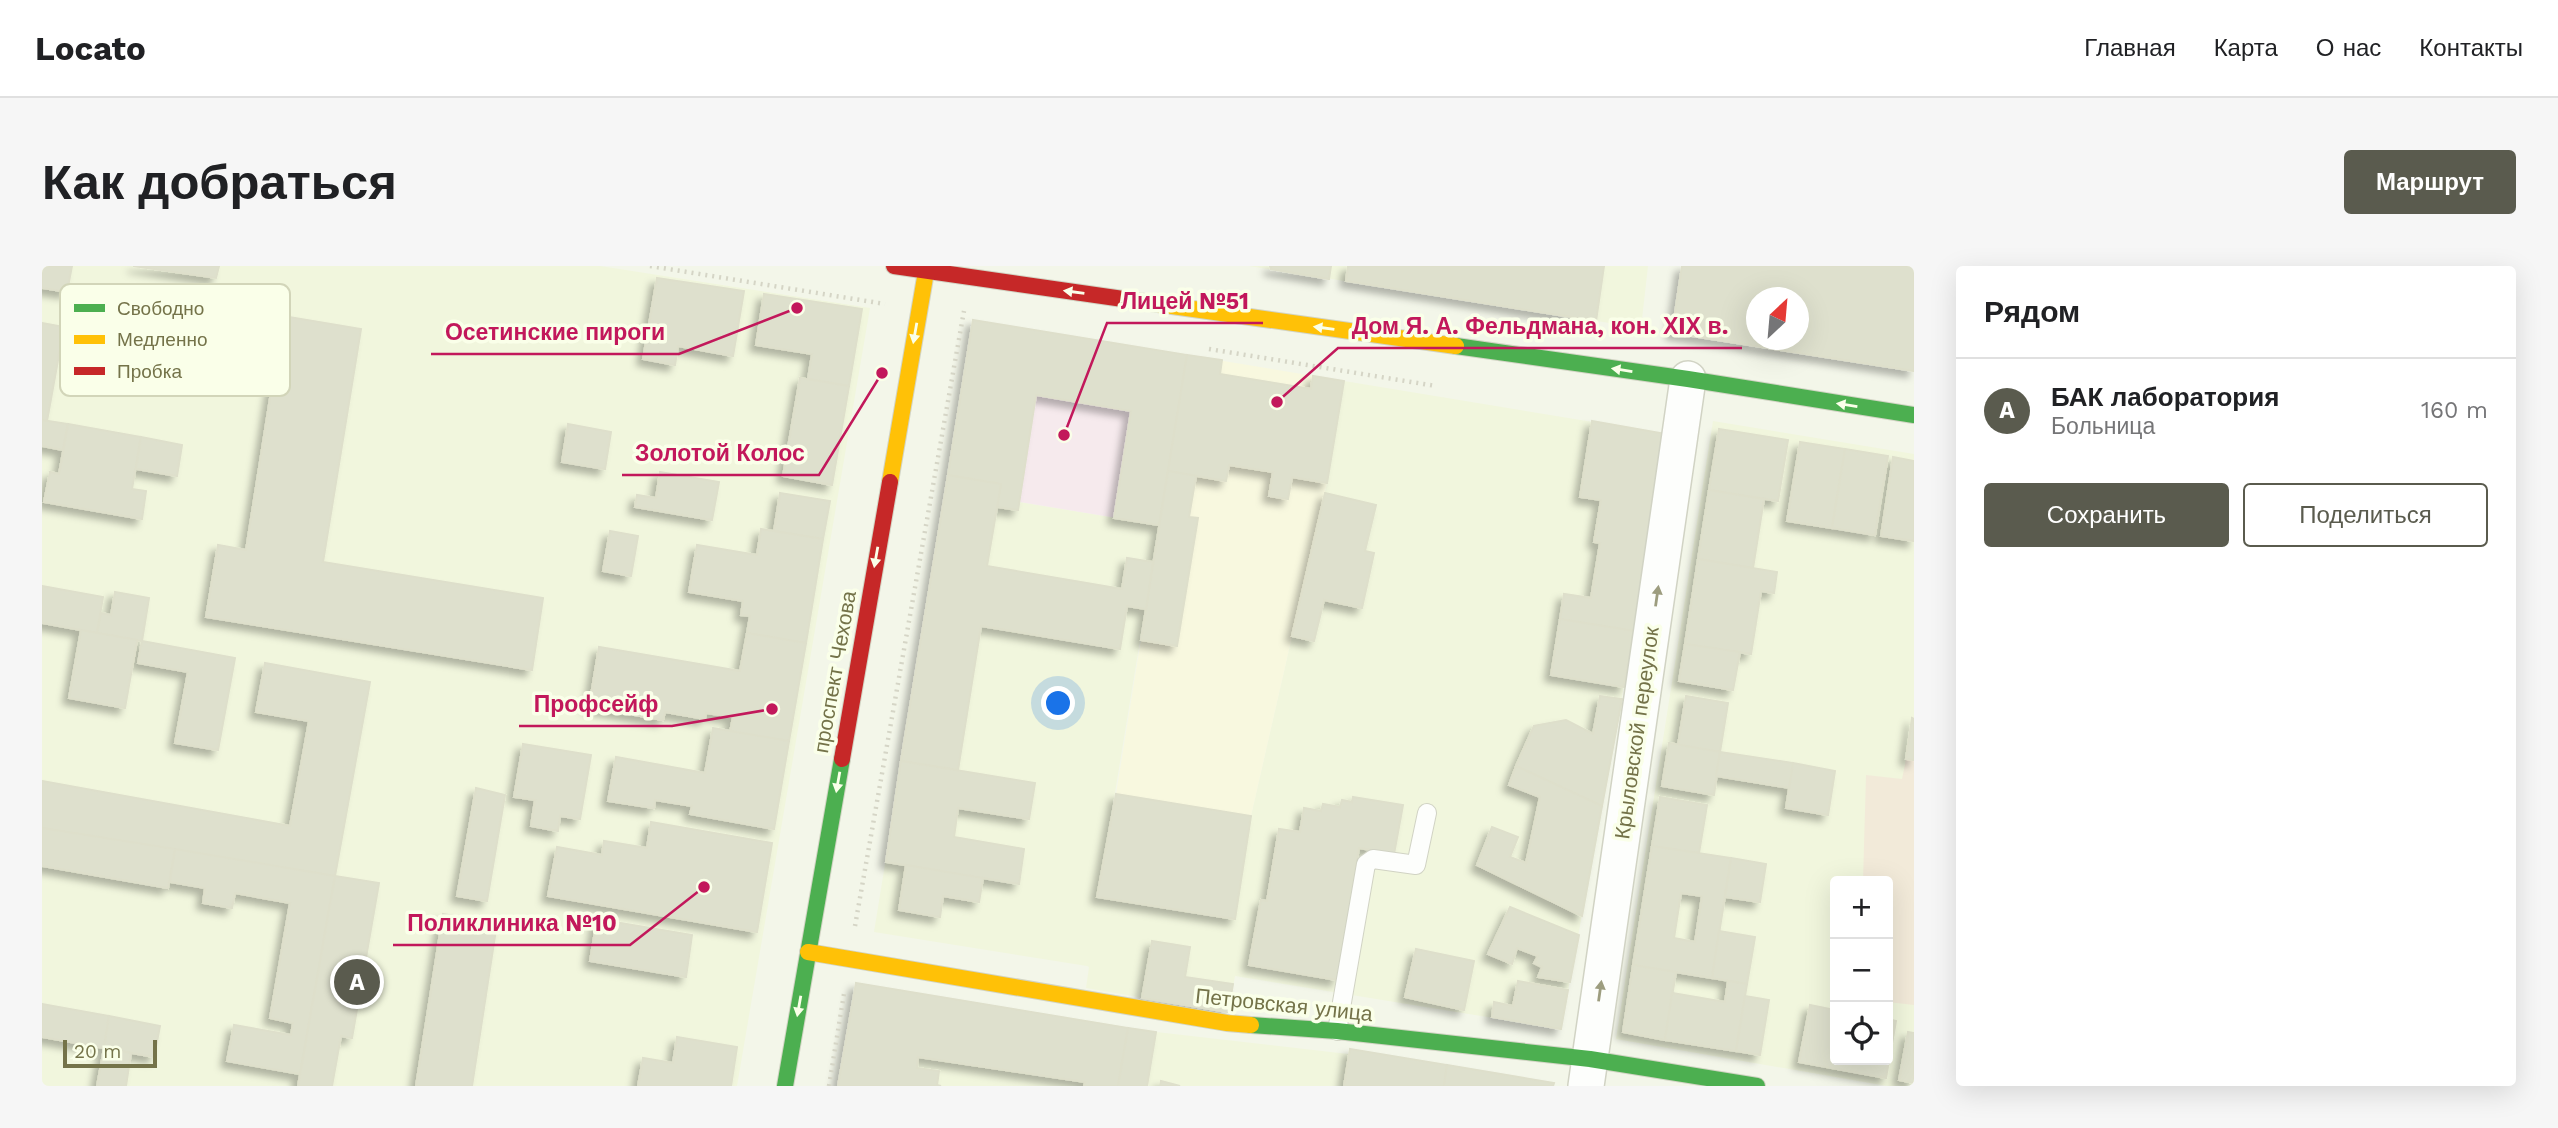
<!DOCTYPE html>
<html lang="ru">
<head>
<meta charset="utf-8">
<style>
  :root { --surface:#fff; --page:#f6f6f6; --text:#202124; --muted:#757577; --line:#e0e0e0; --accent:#5a5b4e }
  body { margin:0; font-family:"Work Sans",sans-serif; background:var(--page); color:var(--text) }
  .controls { position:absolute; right:21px; bottom:21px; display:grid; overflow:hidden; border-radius:7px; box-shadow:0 7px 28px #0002 }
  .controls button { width:63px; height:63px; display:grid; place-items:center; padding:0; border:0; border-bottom:2px solid var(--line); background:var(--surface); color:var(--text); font:35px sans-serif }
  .compass { position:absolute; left:1704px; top:21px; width:63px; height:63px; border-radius:50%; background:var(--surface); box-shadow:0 7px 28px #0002; rotate:26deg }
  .scale { position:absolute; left:21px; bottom:18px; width:94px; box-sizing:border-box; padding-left:7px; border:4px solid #747349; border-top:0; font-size:19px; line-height:24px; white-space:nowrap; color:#747349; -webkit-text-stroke:5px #faffe9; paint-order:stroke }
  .you { position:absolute; left:1017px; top:438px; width:24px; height:24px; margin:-18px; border:5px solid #fff; border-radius:50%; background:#1a73e8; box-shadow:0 0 0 10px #1a73e833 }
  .badge { display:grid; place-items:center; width:46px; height:46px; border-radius:50%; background:var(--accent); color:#fff; font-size:23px; font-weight:700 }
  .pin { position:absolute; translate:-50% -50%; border:4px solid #fff; box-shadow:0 2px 7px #0006 }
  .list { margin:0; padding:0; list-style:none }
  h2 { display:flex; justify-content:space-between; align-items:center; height:91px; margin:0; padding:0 28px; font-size:30px }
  h2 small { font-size:23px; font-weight:400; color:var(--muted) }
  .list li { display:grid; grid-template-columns:46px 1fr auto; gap:21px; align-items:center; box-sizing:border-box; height:105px; padding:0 28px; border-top:2px solid var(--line) }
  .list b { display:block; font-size:26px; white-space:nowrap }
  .list p { margin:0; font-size:23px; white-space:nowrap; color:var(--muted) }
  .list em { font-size:23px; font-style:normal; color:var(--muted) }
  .actions { display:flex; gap:14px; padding:21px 28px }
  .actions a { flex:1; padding:16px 0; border:2px solid var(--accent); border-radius:7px; text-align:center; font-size:24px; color:var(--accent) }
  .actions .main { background:var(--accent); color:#fff }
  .icon { flex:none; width:38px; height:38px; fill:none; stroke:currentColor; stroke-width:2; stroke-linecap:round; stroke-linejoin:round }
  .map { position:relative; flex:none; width:1872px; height:820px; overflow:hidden; border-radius:7px }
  header { display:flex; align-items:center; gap:42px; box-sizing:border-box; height:98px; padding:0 35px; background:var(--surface); border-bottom:2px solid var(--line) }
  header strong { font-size:33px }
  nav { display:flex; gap:38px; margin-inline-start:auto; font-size:24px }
  .intro { display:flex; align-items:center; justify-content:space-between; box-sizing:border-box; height:168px; padding:0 42px }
  h1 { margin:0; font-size:49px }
  .button { padding:18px 32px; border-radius:7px; background:var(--accent); color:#fff; font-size:24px; font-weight:700 }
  main { display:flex; gap:42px; padding:0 42px }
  aside { flex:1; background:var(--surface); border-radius:7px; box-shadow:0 7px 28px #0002 }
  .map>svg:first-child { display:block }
</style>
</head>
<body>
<header>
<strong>Locato</strong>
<nav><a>Главная</a><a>Карта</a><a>О нас</a><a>Контакты</a></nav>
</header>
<div class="intro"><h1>Как добраться</h1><a class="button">Маршрут</a></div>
<main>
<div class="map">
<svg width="1872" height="820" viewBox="0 0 1872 820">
  <defs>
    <filter id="shadow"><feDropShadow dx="-6" dy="6" stdDeviation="3.5" flood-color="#0004"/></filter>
  </defs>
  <rect width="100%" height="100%" fill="#f3f6e9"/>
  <g fill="#f1f6dd" fill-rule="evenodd">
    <polygon points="0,0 558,0 828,42 695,820 0,820"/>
    <polygon points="1207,0 1606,0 1599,62"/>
    <polygon points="1302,115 1624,168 1592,365 1519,763 1193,710 1186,746 1044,722 1047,701 1045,700 832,666 906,209 959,218 977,236 1117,259 1056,630 1193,652 1209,550 1285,217"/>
    <path d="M1671 155 1872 188V820H1845L1574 773ZM1793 615H1846V794H1793Z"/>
    <polygon points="814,717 1114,766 1306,788 1308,783 1512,817 1511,820 796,820"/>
  </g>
  <polygon fill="#f8f8df" points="1145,89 1302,115 1285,217 1209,550 1074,528"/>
  <polygon fill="#f6eaed" points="931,54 1145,89 1117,259 978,236 976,244 955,241 958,218 906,209"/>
  <polygon fill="#f2ead9" points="1864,493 1872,494 1872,739 1846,736 1846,615 1821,615 1824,509 1860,513"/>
  <g fill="#dee0cd" stroke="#dedfcb" stroke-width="2" fill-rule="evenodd" filter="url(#shadow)">
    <polygon points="0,0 30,0 25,26 0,22"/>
    <polygon points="91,0 177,0 174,12"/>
    <polygon points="1228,0 1289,0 1287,13 1229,3"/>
    <polygon points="1306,0 1562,0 1554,55 1304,15"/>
    <path d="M1640 0H1872V105L1630 67ZM1714 32H1756V74H1714Z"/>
    <polygon points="615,12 702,25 691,90 636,80 633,99 601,93"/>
    <polygon points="722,28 820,43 807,120 766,113 770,88 714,79"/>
    <polygon points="241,50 319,63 281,296 501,332 490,404 164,351 176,279 204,284"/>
    <polygon points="931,54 1145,89 1117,259 1072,252 1089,145 994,129 976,244 955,241 959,218 906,209"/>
    <polygon points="0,57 22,61 5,155 0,154"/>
    <polygon points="1145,89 1180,94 1178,108 1269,123 1271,110 1302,115 1285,217 1250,211 1246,233 1227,230 1231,206 1187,199 1184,215 1126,205"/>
    <polygon points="758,112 807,120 790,219 741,210"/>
    <polygon points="0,154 26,158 21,184 0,180"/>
    <polygon points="1550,155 1624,168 1592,365 1518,353 1522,328 1549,332 1558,277 1552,276 1559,234 1538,231"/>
    <polygon points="26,158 99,171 90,223 104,225 100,253 2,236 8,206 17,208"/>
    <polygon points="526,158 569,166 563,203 520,196"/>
    <polygon points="1677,163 1746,174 1736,235 1667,224"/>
    <polygon points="99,171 140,179 135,210 94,203"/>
    <polygon points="1758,176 1803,183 1790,262 1745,255"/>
    <polygon points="1803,183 1846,190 1833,269 1790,262"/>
    <polygon points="1851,191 1872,195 1872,275 1839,270"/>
    <polygon points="1126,205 1154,210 1147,251 1156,252 1135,380 1099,374"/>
    <polygon points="618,206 677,216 670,254 593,241 595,229 614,232"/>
    <polygon points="906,209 959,218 945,300 1080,323 1085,292 1111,296 1104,343 1085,340 1078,383 939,360 916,504 859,495"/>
    <polygon points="1667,224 1722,233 1711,302 1656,293"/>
    <polygon points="738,227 788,235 781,273 732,265"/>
    <polygon points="1283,227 1334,239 1323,285 1332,287 1320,342 1282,334 1272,375 1250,370"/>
    <polygon points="719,263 781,273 764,377 705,367 708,350 699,349 701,335 647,326 655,279 715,289"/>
    <polygon points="568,265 596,270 589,310 561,305"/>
    <polygon points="1656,293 1735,306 1732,327 1719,325 1709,388 1643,378"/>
    <polygon points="0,320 61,331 55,367 0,357"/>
    <polygon points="73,326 107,332 100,375 55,367 59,347 69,349"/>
    <polygon points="1518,353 1592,365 1582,421 1509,409"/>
    <polygon points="39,364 95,374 83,442 27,432"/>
    <polygon points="705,367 764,377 747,475 688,466 691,451 664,447 663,453 623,446 621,454 547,441 557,381 698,405"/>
    <polygon points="100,375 193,392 176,484 133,477 146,406 96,397"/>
    <polygon points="1643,378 1698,386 1691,424 1637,415"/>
    <polygon points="223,397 328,416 293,610 0,562 0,515 248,560 267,455 214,446"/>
    <polygon points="1558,430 1580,433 1560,540 1474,500 1492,460 1524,454 1551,468"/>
    <polygon points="1644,430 1686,437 1678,486 1636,479"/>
    <polygon points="1870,452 1872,453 1872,494 1864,493"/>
    <polygon points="671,462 747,475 732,563 648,548 650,540 613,534 612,542 566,535 574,491 663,507"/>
    <polygon points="1627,477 1678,486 1672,529 1620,520"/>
    <polygon points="481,478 549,489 538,553 518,550 516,565 489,560 493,534 472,531"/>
    <polygon points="1678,486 1751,497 1748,522 1674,510"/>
    <polygon points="859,495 993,517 987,553 916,542 912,571 982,583 977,618 844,596"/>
    <polygon points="1751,497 1793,505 1786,549 1744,542"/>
    <polygon points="1474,500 1560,540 1540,650 1435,599 1450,561 1476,571 1468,591 1484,597 1498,531 1467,519"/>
    <polygon points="434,522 463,529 445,635 415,630"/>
    <polygon points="1074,528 1209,550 1193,653 1055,631"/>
    <polygon points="1311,531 1361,539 1352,588 1317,582 1295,714 1207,699 1219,634 1225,635 1237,563 1258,566 1262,542 1279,545 1281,538 1298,541 1300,534 1310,536"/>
    <polygon points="1618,531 1665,539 1657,587 1610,580"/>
    <polygon points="609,556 730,577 715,666 506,630 515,581 560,589 562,575 605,582"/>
    <polygon points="0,562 133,583 126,622 0,600"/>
    <path d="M1610 580 1689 592 1670 712 1591 699ZM1639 627 1660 630 1653 676 1632 672Z"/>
    <polygon points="133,583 293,610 258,808 185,795 192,759 249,769 251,757 228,752 248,637 193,627 190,642 161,637 163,622 128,616"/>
    <polygon points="1689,592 1724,598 1718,636 1683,631"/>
    <polygon points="864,599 941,612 937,636 901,630 898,651 857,644"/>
    <polygon points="293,610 337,617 310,772 299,770 290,820 256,820"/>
    <polygon points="1468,641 1537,669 1528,716 1496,711 1500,701 1492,697 1496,690 1475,682 1470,698 1446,688"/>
    <polygon points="401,648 455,657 430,820 374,820"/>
    <polygon points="555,653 650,669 644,711 548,695"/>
    <polygon points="1677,665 1713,671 1705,718 1670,712"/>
    <polygon points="1110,675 1148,681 1143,711 1191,718 1186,746 1100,732"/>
    <polygon points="1374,683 1432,695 1422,744 1363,731"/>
    <polygon points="1591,699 1634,706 1623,774 1581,766"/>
    <polygon points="1476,715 1526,724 1519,763 1450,751 1452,736 1471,740"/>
    <polygon points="1686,715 1705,718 1694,785 1623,774 1630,727 1683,736"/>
    <polygon points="814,717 1086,762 1076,820 1042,820 1043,816 876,791 875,802 897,805 895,819 899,820 796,820"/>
    <polygon points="1703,730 1727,734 1718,789 1694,785"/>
    <polygon points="0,738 67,750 62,782 0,771"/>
    <polygon points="1768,739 1793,744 1793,794 1846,794 1846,753 1854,755 1844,812 1757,796"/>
    <polygon points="67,750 118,760 112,791 62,782"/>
    <polygon points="1086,762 1114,766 1105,820 1076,820"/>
    <polygon points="1866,766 1872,767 1872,817 1857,814"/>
    <polygon points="635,771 695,781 689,820 596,820 601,792 631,797"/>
    <polygon points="62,782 89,787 84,820 55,820"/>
    <polygon points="1308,783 1405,799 1402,820 1302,820"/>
    <polygon points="1405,799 1512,817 1511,820 1402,820"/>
    <polygon points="1119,815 1138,820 1118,820"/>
  </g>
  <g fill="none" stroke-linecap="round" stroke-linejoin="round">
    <g stroke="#d1d3c4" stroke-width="20">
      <polyline id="lane" points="1295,765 1324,598 1331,593 1374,599 1385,547"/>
    </g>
    <g stroke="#d1d3c4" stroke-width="38">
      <polyline id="street" points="1544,820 1646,113"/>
    </g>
    <g stroke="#d2d4c4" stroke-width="18">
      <g id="fast">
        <polyline points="1414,80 1646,113 1872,149"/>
        <polyline points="1209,759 1295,765 1548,793 1715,820"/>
        <polyline points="743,820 800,493"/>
      </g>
    </g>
    <g stroke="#d2d4c4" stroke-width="18">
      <g id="slow">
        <polyline points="1116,38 1414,80"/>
        <polyline points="848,216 885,0"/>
        <polyline points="766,686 1185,757 1209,759"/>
      </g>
    </g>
    <g stroke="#d2d4c4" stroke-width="18">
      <g id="jam">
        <polyline points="852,0 1116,38"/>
        <polyline points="800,493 848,216"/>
      </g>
    </g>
    <g stroke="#d5d5c6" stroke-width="4.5" stroke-dasharray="2 5" stroke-linecap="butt">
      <polyline points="608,0 843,38"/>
      <polyline points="1167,83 1394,120"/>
      <polyline points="813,660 922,45"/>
      <polyline points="787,820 802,728"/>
    </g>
    <use href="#lane" stroke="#fdfefc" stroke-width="18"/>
    <use href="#street" stroke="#fdfefc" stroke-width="35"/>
    <use href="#fast" stroke="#4caf50" stroke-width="16"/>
    <use href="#slow" stroke="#ffc107" stroke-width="16"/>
    <use href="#jam" stroke="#c62828" stroke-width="16"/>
  </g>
  <defs><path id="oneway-solid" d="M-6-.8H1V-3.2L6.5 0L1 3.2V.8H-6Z" transform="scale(1.75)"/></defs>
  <g fill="#faffe9">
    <use href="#oneway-solid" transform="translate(1032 26) rotate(-172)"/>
    <use href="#oneway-solid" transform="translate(1282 62) rotate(-172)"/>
    <use href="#oneway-solid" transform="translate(873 67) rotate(100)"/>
    <use href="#oneway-solid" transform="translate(1580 104) rotate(-171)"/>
    <use href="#oneway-solid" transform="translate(1805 139) rotate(-171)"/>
    <use href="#oneway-solid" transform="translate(834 291) rotate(100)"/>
    <use href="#oneway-solid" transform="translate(796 516) rotate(100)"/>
    <use href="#oneway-solid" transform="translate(757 740) rotate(100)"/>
  </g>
  <g fill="#9d9d7f">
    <use href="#oneway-solid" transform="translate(1615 330) rotate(-82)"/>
    <use href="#oneway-solid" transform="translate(1558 725) rotate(-82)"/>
  </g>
  <g text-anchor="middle" stroke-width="7" stroke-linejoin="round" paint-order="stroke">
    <g font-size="21" fill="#747349" stroke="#faffe9">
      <text transform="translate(793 406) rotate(-80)" y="7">проспект Чехова</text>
      <text transform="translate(1595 467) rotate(-82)" y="7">Крыловской переулок</text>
      <text transform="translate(1242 739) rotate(6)" y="7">Петровская улица</text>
    </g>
  </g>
  <rect x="18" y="18" width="230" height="112" rx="10" fill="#faffe9" stroke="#d2d5b9" stroke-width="2"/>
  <rect x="32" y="38" width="31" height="8" fill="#4caf50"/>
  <rect x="32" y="69" width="31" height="9" fill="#ffc107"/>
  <rect x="32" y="101" width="31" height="8" fill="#c62828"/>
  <g font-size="19" fill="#747349">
    <text x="75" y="49">Свободно</text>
    <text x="75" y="80">Медленно</text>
    <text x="75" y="112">Пробка</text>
  </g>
  <path fill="none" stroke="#c2185b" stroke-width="2.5" d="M1022 169L1065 57H1221M1235 136L1296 82H1700M755 42L637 88H389M840 107L777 209H580M730 443L630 460H477M662 621L588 679H351"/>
  <g fill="#c2185b" stroke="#faffe9" stroke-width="2.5">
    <circle cx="1022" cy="169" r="7"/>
    <circle cx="1235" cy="136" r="7"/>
    <circle cx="755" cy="42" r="7"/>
    <circle cx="840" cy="107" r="7"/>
    <circle cx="730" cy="443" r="7"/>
    <circle cx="662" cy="621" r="7"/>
  </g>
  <g font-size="23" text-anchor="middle" font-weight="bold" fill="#c2185b" stroke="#faffe9" stroke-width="7" stroke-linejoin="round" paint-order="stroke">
    <text x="1143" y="43">Лицей №51</text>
    <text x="1498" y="68">Дом Я. А. Фельдмана, кон. ХIХ в.</text>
    <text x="513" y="74">Осетинские пироги</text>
    <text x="678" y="195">Золотой Колос</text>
    <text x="554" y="446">Профсейф</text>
    <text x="470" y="665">Поликлиника №10</text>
  </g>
</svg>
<div class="controls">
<button>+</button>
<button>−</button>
<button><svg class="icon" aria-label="locate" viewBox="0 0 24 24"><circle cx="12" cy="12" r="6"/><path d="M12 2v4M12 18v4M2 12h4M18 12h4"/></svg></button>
</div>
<svg class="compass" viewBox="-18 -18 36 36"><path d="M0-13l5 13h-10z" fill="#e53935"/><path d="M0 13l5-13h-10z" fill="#757577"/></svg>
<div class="scale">20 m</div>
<div class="you"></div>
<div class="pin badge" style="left:315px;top:716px">A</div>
</div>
<aside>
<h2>Рядом<small></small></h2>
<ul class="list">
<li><span class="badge">A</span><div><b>БАК лаборатория</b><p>Больница</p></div><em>160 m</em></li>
</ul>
<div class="actions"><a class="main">Сохранить</a><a>Поделиться</a></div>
</aside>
</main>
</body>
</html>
